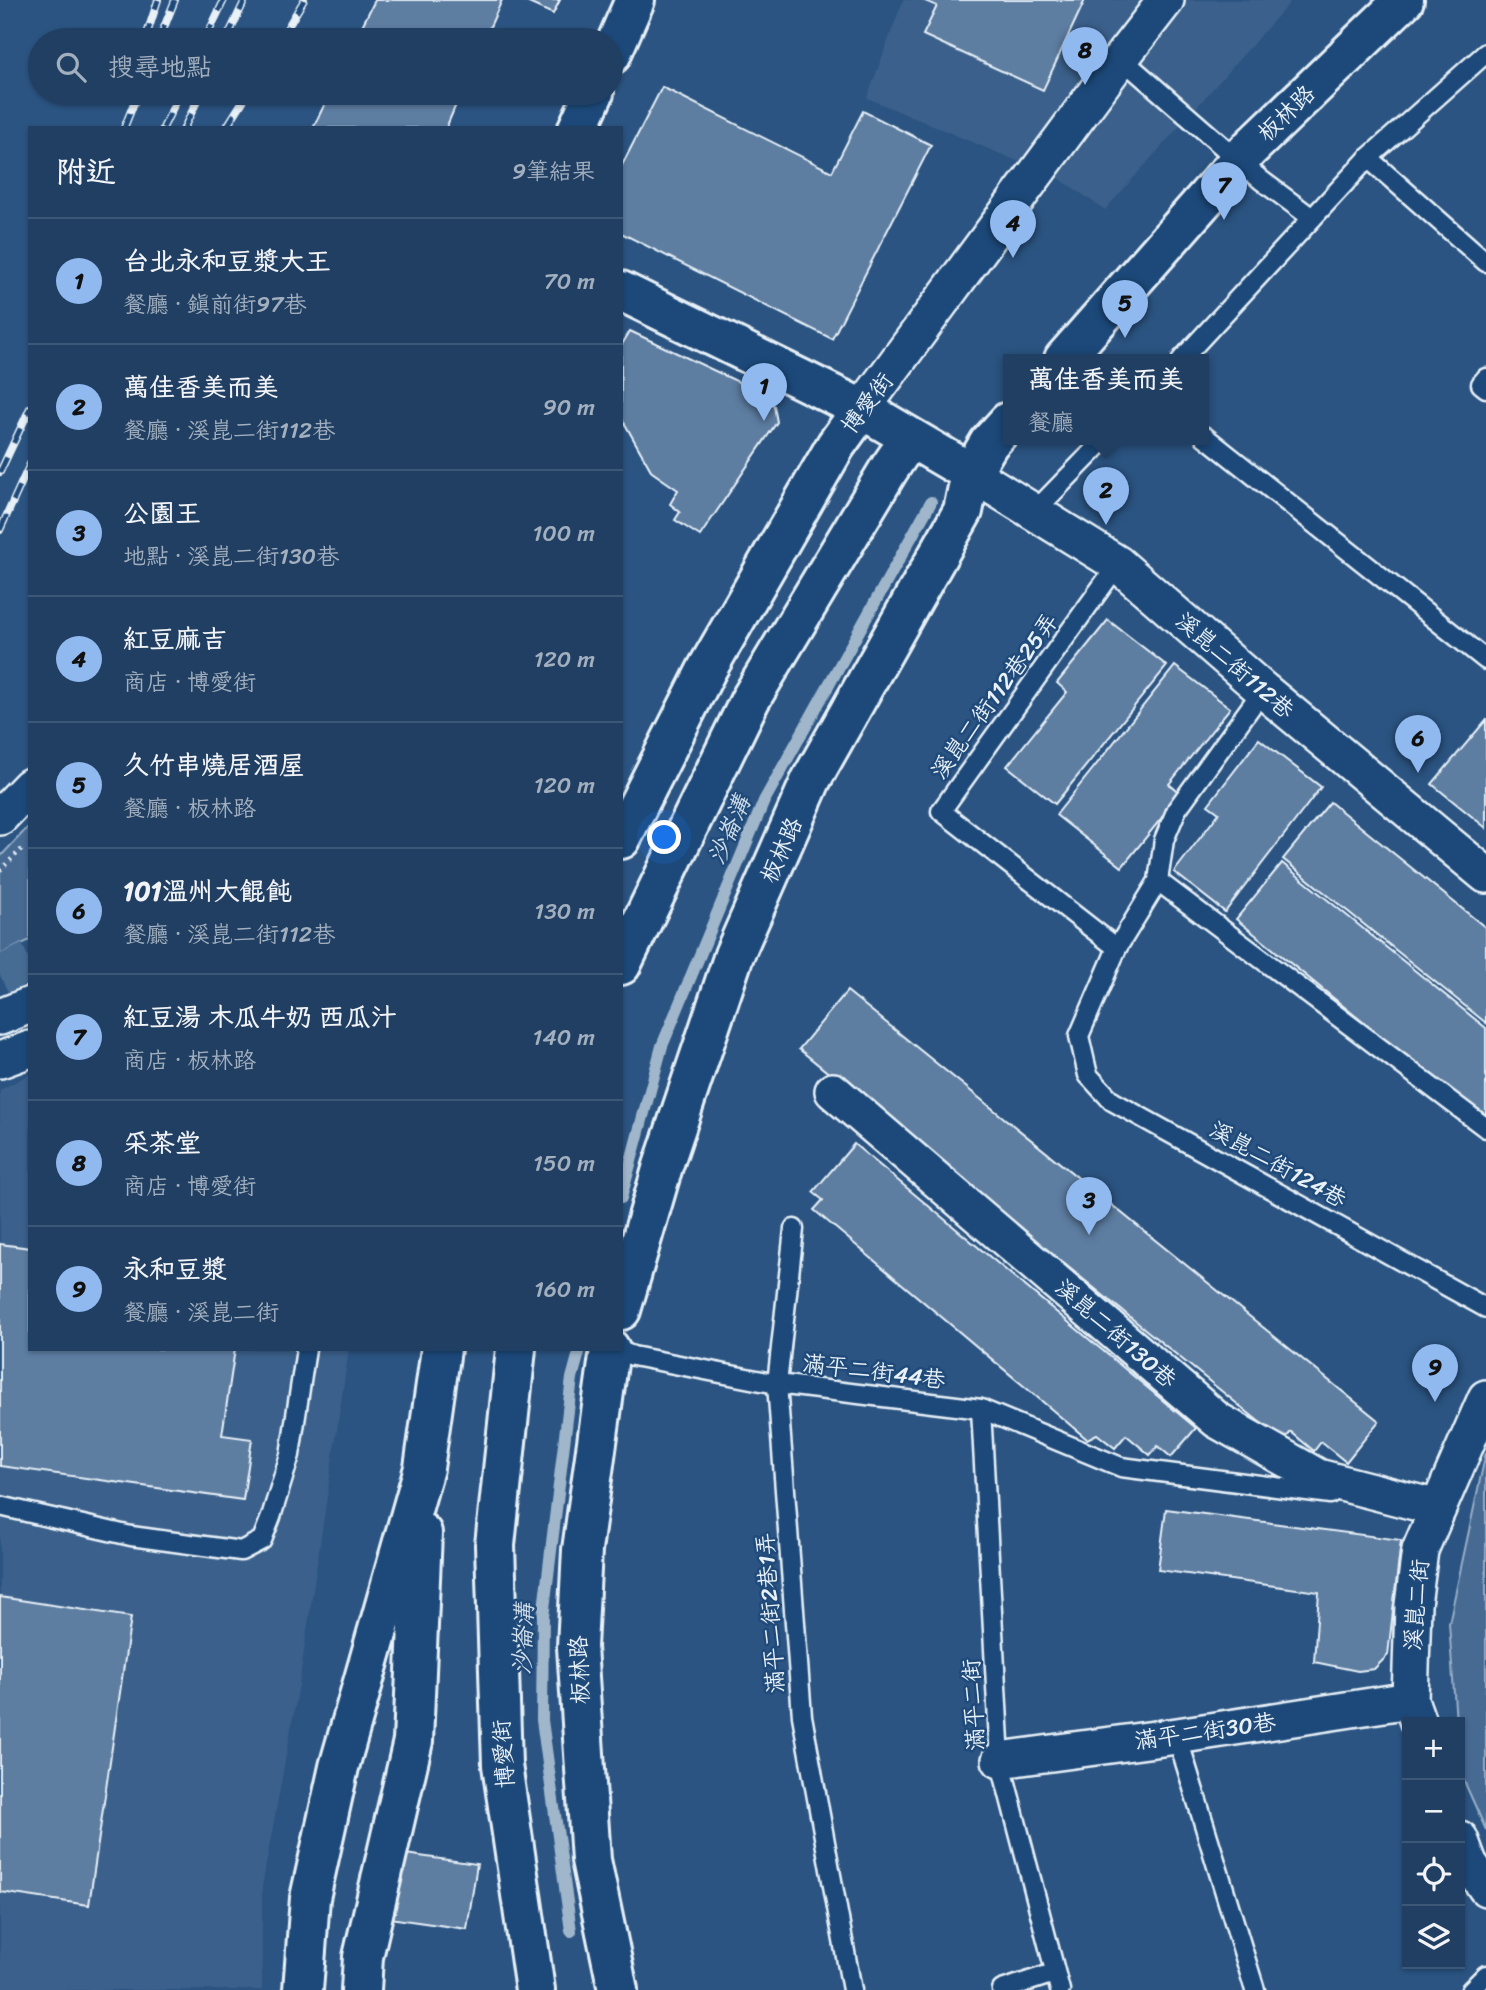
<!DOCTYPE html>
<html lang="zh-TW">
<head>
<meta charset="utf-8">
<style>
  :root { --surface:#203f62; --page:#2d4a6b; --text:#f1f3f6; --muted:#a2afbe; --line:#3d5877; --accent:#90b9f0 }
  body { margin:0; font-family:Sriracha,"LXGW WenKai TC",sans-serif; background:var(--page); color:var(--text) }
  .controls { position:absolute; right:21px; bottom:21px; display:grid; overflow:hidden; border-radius:0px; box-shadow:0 2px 5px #0004 }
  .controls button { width:63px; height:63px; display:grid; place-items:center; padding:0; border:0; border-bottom:2px solid var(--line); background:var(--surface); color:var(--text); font:35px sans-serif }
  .you { position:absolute; left:665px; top:838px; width:24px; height:24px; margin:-18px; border:5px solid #fff; border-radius:50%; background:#1a73e8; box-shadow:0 0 0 10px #1a73e833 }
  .badge { display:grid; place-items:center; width:46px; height:46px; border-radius:50%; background:var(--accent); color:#111; font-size:23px; font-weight:700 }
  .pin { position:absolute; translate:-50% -58px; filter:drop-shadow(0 2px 4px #0008) }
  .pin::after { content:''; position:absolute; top:37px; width:24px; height:21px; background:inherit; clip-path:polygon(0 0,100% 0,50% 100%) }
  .popup { position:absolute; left:1003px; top:354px; width:206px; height:91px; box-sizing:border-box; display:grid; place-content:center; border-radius:0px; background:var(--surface); filter:drop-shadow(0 2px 5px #0005); font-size:23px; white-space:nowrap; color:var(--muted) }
  .popup b { font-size:26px; color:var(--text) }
  .popup::after { content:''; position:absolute; left:50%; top:100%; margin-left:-14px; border:14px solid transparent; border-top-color:var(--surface) }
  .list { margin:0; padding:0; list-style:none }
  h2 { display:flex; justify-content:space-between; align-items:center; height:91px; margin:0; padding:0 28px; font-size:30px }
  h2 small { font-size:23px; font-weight:400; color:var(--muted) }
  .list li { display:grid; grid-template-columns:46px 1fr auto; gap:21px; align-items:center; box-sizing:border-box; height:126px; padding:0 28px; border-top:2px solid var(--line) }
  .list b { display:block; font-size:26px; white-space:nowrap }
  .list p { margin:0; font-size:23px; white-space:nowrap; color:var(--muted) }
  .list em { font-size:23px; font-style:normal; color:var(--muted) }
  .icon { flex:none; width:38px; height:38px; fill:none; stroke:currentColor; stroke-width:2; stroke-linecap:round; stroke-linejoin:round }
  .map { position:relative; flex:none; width:1486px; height:1990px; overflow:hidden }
  .search { position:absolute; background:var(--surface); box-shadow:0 2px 5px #0004; left:28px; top:28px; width:595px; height:77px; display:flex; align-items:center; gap:18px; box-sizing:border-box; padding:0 24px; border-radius:38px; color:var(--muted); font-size:26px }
  .panel { position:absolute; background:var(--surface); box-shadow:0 2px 5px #0004; left:28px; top:126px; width:595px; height:1225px; border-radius:0px }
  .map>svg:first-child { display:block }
</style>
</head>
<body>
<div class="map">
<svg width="1486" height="1990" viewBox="0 0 1486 1990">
  <rect width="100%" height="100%" fill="#2b5482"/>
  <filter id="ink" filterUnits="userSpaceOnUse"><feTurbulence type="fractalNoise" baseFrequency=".0143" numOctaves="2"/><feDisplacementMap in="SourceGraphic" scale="14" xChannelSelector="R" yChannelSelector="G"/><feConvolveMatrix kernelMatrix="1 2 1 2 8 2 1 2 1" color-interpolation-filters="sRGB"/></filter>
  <g filter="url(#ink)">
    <g fill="#3a608b">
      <polygon points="903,0 1292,0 1105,210 1060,179 867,98"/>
      <polygon points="30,1074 30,1349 349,1349 299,1685 262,1887 262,1990 0,1990 0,1090"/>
    </g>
    <g fill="#476b93" stroke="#98aec6" stroke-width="2">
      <polygon points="30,825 30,940 0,955 0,857"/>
      <polygon points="1486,1452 1486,1830 1460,1772 1460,1722 1456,1722 1449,1623"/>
    </g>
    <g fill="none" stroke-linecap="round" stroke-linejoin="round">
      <g stroke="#a0b6cb" stroke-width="12">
        <polyline points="621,1198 662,1046 764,801 931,502"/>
        <polyline points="571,1931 542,1720 543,1617 572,1378 580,1349"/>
      </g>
    </g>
    <g fill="#5d7da1" stroke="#e8f1f8" stroke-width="2">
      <polygon points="375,0 502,0 484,40 355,40"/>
      <polygon points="522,0 560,0 553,14"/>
      <polygon points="923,0 1085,0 1043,90 923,35 937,6"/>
      <polygon points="662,87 832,172 863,111 931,145 832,339 621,233 621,167"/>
      <polygon points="330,93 461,93 446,128 313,128"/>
      <polygon points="630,331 762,393 774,406 777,422 700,536 675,520 680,512 670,504 678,490 652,472 621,417 621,346"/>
      <polygon points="1108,620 1167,666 1055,804 1007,766 1067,692 1057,683"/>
      <polygon points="1175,666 1230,708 1169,784 1181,794 1122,867 1056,815"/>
      <polygon points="1486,720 1486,828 1432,784"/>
      <polygon points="1259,739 1321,787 1225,912 1174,872 1219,813 1208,805"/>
      <polygon points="1330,802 1486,928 1486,1023 1283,859"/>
      <polygon points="1282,863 1486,1028 1486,1122 1236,919"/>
      <polygon points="847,991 1379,1421 1346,1462 1321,1442 1314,1451 1291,1432 1283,1441 799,1049"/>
      <polygon points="854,1144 1196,1428 1171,1457 1158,1446 1150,1455 1126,1435 1115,1448 1097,1434 1087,1439 814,1210 823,1200 813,1192"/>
      <polygon points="0,1244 30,1248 30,1349 235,1349 222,1435 252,1439 243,1500 0,1466"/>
      <polygon points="1166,1509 1401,1540 1388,1655 1374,1669 1358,1671 1314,1662 1319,1592 1158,1570"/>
      <polygon points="0,1597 131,1617 89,1905 0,1892"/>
      <polygon points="398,1853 477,1864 467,1929 389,1918"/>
    </g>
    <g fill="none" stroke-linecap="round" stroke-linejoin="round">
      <polyline stroke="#476c94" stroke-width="38" stroke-dasharray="38 19" stroke-linecap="butt" points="0,975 30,961"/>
      <g stroke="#e8f1f8" stroke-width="23">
        <g id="lane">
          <polyline points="1486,53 1368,158 1486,262"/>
          <polyline points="1121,58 1261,180 1312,218"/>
          <polyline points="1182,359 1368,158"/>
          <polyline points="1486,378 1481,384 1486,388"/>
          <polyline points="1204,436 1486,660"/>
          <polyline points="1034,512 1105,439"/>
          <polyline points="1263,690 1177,809 1164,840 1158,881 1117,948 1079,1036 1088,1075 1112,1101 1486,1308"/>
          <polyline points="1158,881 1486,1128"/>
          <polyline points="1117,948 941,811 1118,564"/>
          <polyline points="794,1229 777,1384 802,1716 852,1990"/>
          <polyline points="614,1349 633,1356 777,1384 981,1409 1121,1467 1330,1494"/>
          <polyline points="981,1409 1000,1760 1060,1990"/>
          <polyline points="0,1506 131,1536 241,1551 262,1540 271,1517 290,1455 306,1349"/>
          <polyline points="1177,1736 1255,1990"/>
          <polyline points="1002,1990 1054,1973"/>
          <polyline points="1471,1990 1486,1975"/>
        </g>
      </g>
      <g stroke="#e8f1f8" stroke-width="40">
        <g id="street">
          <polyline points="862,409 1121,58 1166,0"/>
          <polyline points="971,473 1118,564 1263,690 1486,875"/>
          <polyline points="0,817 30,786"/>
          <polyline points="0,1017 30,1005"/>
          <polyline points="0,1060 30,1049"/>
          <polyline points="833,1091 1217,1420 1318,1477 1438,1508"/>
          <polyline points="1418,1722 1410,1700 1413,1605 1420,1550 1486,1398"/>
          <polyline points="1000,1760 1177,1736 1410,1700"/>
          <polyline points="1460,1839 1469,1863 1486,1888"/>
        </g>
      </g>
      <g stroke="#e8f1f8" stroke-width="44">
        <g id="secondary">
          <polyline points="611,55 635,0"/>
          <polyline points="578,128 594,93"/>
          <polyline points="621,291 862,409 971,473"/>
          <polyline points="1064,359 1249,149 1404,0"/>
          <polyline points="621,839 707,669 836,445 862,409"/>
          <polyline points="621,965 750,700 889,469 910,438"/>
          <polyline points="621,1310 663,1166 734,955 811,780 963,511 971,473 989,443 1008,422"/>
          <polyline points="516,1349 495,1545 502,1765 535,1990"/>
          <polyline points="610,1349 582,1550 577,1647 591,1860 618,1990"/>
          <polyline points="303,1990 310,1898 339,1767 424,1468 441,1349"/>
          <polyline points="361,1990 363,1957 413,1741 422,1533"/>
        </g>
      </g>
      <polyline stroke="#e8f1f8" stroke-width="4.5" stroke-dasharray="2 5" stroke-linecap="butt" points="0,870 22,849"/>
      <use href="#lane" stroke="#1f4a7a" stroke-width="18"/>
      <use href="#street" stroke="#1f4a7a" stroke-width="35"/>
      <use href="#secondary" stroke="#1f4a7a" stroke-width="38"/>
      <g stroke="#e8f1f8" stroke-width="8">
        <g id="rail">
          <polyline points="145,40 158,0"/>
          <polyline points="159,40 175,0"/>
          <polyline points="205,40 224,0"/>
          <polyline points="226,40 245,0"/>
          <polyline points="280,40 304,0"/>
          <polyline points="124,128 138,93"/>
          <polyline points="163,128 180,93"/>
          <polyline points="184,128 201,93"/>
          <polyline points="226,128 248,93"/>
          <polyline points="0,472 30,408"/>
          <polyline points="0,530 30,464"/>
        </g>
      </g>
      <use href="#rail" stroke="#1f4a7a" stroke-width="5" stroke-dasharray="16" stroke-linecap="butt"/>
    </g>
  </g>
  <g text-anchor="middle" stroke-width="5" stroke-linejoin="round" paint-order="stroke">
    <g font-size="23" fill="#e8f1f8" stroke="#1f4a7a">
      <text transform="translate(1286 113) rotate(-44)" y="8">板林路</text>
      <text transform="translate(867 403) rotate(-53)" y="8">博愛街</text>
      <text transform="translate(1235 665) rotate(41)" y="8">溪崑二街112巷</text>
      <text transform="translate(994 696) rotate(-54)" y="8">溪崑二街112巷25弄</text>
      <text transform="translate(781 850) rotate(-66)" y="8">板林路</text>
      <text transform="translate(1278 1164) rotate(29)" y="8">溪崑二街124巷</text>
      <text transform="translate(1116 1333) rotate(41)" y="8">溪崑二街130巷</text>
      <text transform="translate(874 1371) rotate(7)" y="8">滿平二街44巷</text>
      <text transform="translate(1416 1605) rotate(-85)" y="8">溪崑二街</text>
      <text transform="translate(770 1613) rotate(-94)" y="8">滿平二街2巷1弄</text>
      <text transform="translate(579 1670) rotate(-92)" y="8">板林路</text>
      <text transform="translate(973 1705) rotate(-93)" y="8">滿平二街</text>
      <text transform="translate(1205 1731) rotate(-8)" y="8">滿平二街30巷</text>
      <text transform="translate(503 1754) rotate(-94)" y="8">博愛街</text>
    </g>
    <g font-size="24" font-style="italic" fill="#d0dde9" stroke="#1f4a7a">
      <text transform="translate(729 830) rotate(-67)" y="8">沙崙溝</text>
      <text transform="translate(523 1639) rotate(-88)" y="8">沙崙溝</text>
    </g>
  </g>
</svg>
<div class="controls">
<button>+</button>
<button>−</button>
<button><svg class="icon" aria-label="locate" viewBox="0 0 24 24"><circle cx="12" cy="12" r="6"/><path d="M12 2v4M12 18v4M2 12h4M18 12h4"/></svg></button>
<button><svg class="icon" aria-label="layers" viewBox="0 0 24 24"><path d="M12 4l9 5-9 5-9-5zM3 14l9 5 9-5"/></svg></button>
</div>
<div class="you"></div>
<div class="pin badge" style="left:764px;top:421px">1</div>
<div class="pin badge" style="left:1106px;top:525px">2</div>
<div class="popup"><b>萬佳香美而美</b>餐廳</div>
<div class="pin badge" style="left:1089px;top:1235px">3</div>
<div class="pin badge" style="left:1013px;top:258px">4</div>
<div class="pin badge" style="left:1125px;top:338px">5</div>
<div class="pin badge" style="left:1418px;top:773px">6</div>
<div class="pin badge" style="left:1224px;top:220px">7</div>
<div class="pin badge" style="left:1085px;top:85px">8</div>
<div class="pin badge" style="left:1435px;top:1402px">9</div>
<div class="search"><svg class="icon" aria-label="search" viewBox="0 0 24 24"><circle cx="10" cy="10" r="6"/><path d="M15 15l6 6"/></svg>搜尋地點</div>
<section class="panel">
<h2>附近<small>9筆結果</small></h2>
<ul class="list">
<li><span class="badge">1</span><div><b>台北永和豆漿大王</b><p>餐廳 · 鎮前街97巷</p></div><em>70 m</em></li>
<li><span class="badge">2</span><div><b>萬佳香美而美</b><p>餐廳 · 溪崑二街112巷</p></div><em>90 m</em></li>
<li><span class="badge">3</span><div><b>公園王</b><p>地點 · 溪崑二街130巷</p></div><em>100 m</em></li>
<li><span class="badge">4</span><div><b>紅豆麻吉</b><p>商店 · 博愛街</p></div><em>120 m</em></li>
<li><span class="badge">5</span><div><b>久竹串燒居酒屋</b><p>餐廳 · 板林路</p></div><em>120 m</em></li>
<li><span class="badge">6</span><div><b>101溫州大餛飩</b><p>餐廳 · 溪崑二街112巷</p></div><em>130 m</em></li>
<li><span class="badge">7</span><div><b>紅豆湯 木瓜牛奶 西瓜汁</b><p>商店 · 板林路</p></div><em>140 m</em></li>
<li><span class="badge">8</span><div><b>采茶堂</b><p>商店 · 博愛街</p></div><em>150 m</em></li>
<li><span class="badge">9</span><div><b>永和豆漿</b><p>餐廳 · 溪崑二街</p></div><em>160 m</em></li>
</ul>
</section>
</div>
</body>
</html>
